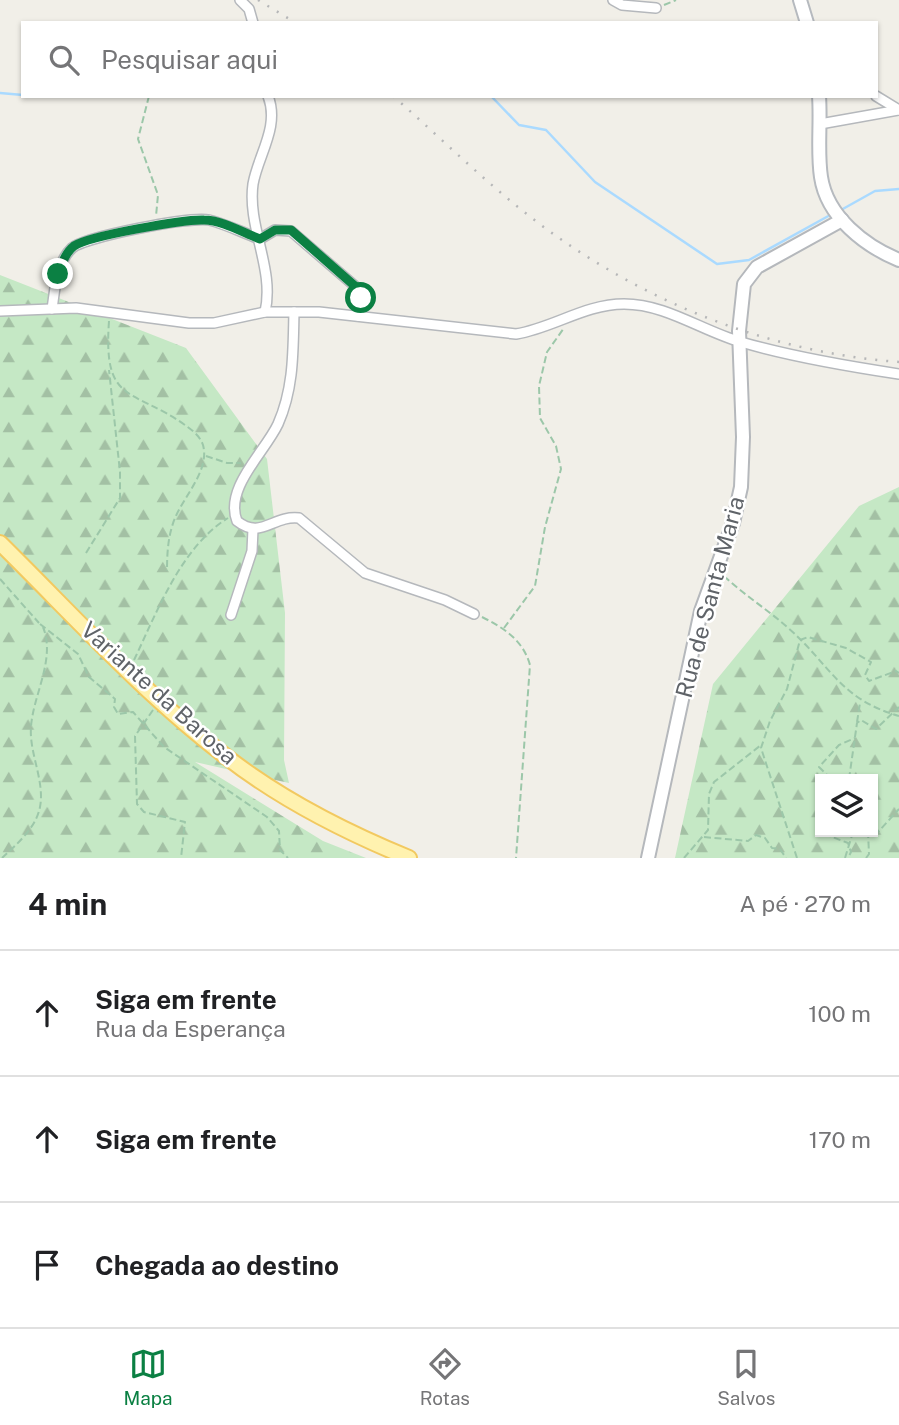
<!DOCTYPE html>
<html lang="pt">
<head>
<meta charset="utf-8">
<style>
  :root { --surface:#fff; --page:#f6f6f6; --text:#202124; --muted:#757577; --line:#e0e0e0; --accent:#0b8043 }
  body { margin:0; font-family:"Public Sans",sans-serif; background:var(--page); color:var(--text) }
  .controls { position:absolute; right:21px; bottom:21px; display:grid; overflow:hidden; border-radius:0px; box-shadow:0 2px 5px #0004 }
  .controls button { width:63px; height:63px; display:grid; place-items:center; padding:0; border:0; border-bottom:2px solid var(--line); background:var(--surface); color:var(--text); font:35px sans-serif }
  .stop { position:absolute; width:21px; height:21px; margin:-16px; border:5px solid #0b8043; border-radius:50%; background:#fff }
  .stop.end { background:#0b8043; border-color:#fff; box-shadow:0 2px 7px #0008 }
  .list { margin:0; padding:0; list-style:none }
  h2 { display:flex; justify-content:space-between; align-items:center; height:91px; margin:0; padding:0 28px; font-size:30px }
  h2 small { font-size:23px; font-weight:400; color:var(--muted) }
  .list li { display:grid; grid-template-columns:46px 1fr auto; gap:21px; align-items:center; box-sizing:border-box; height:126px; padding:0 28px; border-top:2px solid var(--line) }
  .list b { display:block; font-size:26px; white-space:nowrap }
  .list p { margin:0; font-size:23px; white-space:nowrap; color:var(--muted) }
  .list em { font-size:23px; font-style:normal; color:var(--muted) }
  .icon { flex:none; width:38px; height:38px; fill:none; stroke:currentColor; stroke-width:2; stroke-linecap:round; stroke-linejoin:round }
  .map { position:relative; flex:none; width:899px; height:858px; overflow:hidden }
  .search { position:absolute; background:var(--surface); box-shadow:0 2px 5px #0004; left:21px; right:21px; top:21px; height:77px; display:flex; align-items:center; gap:18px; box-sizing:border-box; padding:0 24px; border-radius:0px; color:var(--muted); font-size:26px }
  .sheet { height:469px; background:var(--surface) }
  nav { display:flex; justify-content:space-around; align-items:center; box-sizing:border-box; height:98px; border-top:2px solid var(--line); background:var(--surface); font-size:19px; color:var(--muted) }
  nav a { display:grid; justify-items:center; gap:4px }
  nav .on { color:var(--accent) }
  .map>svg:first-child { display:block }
</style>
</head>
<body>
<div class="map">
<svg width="899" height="858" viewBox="0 0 899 858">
  <defs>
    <pattern id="forest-firs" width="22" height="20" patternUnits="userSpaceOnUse" patternTransform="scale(1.75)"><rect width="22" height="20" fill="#c5e8c5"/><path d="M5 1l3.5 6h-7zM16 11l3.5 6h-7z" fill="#a3c0a4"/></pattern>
  </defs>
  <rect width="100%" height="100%" fill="#f1efe8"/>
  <g fill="url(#forest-firs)" fill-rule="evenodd">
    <polygon points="0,275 186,348 267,459 285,613 284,760 289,783 195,762 323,841 366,858 0,858"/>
    <path d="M899 487V858H675L713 684 859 506ZM820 779H873V832H820Z"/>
  </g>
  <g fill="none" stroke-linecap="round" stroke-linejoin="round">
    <g stroke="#aadaff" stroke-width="2.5">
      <polyline points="0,93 23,95"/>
      <polyline points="491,96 519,125 546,130 595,182 717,264 749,260 832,214"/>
      <polyline points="841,210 875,191 899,189"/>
    </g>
    <g stroke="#b5b8bc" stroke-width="12">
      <g id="minor">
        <polyline points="240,0 249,9 253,23"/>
        <polyline points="613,0 622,5 656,8"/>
        <polyline points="876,96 899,110"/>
        <polyline points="820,124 899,110"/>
        <path d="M52 309C55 289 56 263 72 248 84 237 191 216 209 220 226 224 243 233 260 239L275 230 291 231 356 287 361 298 358 316"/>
        <path d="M0 311 76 308 189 323H214L265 312H319L516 334C553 328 585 304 624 304 666 304 702 331 741 342 792 357 846 366 899 374"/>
        <path d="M265 312C275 269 247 227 253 184 258 155 280 127 268 96"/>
        <path d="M294 312C293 351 294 388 278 424 265 452 224 488 237 521 261 540 273 515 299 518L365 573 445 600 474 614"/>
        <polyline points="231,615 252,551 253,529"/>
      </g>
    </g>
    <g stroke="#b5b8bc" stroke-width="16">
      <polyline id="tertiary" points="648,858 701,611 733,523 741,487 743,437 739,331 744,284 757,267 842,220"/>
    </g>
    <g stroke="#b6babf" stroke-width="16">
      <g id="secondary">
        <polyline points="800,0 807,23"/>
        <path d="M819 96C821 123 817 151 821 177 827 217 865 246 899 260"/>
      </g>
    </g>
    <g stroke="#f2c960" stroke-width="18">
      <path id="primary" d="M0 543C73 615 143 693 224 755 280 799 343 831 409 858"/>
    </g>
    <g stroke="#9cc7a9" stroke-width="2" stroke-dasharray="7 3.5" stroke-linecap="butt">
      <polyline points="664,5 676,0"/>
      <polyline points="149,96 138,139 158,195 156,216"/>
      <path d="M109 321C103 405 131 387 185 425 192 430 200 436 203 445 210 470 184 496 175 518 168 535 167 553 167 571"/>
      <polyline points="206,456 227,463 241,463"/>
      <polyline points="86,553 120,498 120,472 109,370"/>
      <path d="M724 576C744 595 767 609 787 627 830 664 839 699 899 716"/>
      <polyline points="0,579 39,623"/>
      <path d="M482 617C504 628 523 640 530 665L516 858"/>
      <polyline points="40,624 78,654 89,677 115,699 114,707 118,714 133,712 164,747 267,817 279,831 280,850 288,858"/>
      <polyline points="504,628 535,586 545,527 561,469 556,446 540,418 539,386 547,352 564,328"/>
      <path d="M134 660C157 612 181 547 228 518"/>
      <polyline points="153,710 135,736 137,804 144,812 185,822 181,858"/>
      <polyline points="857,722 860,703"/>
      <polyline points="831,779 819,767 839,745 855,738"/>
      <polyline points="849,779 857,723 861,720 876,729 899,707"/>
      <polyline points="828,832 827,835 848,843 851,852 848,858"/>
      <polyline points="704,837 748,841 756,835 765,838 772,848 780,849 786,858"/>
      <path d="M2 858C17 844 36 828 40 807 45 781 29 753 31 727 33 695 56 659 43 627"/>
      <polyline points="684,858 708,830 709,794 714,782 761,745"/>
      <polyline points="797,858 761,748 770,721 787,689 800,640 808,637 846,648 871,662 865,675 869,681 896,671 899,673"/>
      <polyline points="845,858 853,832"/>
      <polyline points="866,858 869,854 868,832 879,831 899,809"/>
    </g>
    <use href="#minor" stroke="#fff" stroke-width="9"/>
    <use href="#tertiary" stroke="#fff" stroke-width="12"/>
    <use href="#secondary" stroke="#fff" stroke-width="12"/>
    <use href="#primary" stroke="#fff2af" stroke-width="14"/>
    <g stroke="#b6b7b8" stroke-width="2.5" stroke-dasharray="2 9" stroke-linecap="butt">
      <polyline points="258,0 296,23"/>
      <path d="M393 96C442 139 489 186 541 225 646 303 768 352 899 362"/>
    </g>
  </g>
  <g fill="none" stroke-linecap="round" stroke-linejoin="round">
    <path stroke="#0b8043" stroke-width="9" d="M58 274C62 264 65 253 74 246 88 236 185 219 204 220 222 220 244 233 260 239L275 230H291L356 287 361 298"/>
  </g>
  <g text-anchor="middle" stroke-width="5" stroke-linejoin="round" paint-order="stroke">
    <g font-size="23" fill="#5f6368" stroke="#fff">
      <text transform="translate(710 597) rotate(-75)" y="8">Rua de Santa Maria</text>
      <text transform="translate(159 693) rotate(42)" y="8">Variante da Barosa</text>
    </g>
  </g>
</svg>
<div class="controls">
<button><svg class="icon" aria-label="layers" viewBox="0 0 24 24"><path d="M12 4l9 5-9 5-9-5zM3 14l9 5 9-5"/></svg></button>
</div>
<div class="stop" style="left:361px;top:298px"></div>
<div class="stop end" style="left:58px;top:274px"></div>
<div class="search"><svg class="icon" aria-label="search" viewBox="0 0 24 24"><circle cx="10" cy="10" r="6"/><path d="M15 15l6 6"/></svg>Pesquisar aqui</div>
</div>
<section class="sheet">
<h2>4 min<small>A pé · 270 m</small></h2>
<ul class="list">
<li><svg class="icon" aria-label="ahead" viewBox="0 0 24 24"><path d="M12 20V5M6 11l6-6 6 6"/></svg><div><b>Siga em frente</b><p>Rua da Esperança</p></div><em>100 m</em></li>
<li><svg class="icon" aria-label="ahead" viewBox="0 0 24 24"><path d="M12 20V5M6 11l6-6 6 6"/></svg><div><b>Siga em frente</b></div><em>170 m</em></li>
<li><svg class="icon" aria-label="arrive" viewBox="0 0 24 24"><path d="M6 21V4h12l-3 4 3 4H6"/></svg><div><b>Chegada ao destino</b></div></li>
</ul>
</section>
<nav>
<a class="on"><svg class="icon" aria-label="map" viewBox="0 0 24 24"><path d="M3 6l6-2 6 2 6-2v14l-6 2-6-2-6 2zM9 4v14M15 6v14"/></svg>Mapa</a>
<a><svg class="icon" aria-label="directions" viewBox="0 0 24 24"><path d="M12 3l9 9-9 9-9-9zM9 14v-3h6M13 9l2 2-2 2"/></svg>Rotas</a>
<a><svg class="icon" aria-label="saved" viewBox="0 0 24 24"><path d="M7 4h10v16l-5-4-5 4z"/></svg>Salvos</a>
</nav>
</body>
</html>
